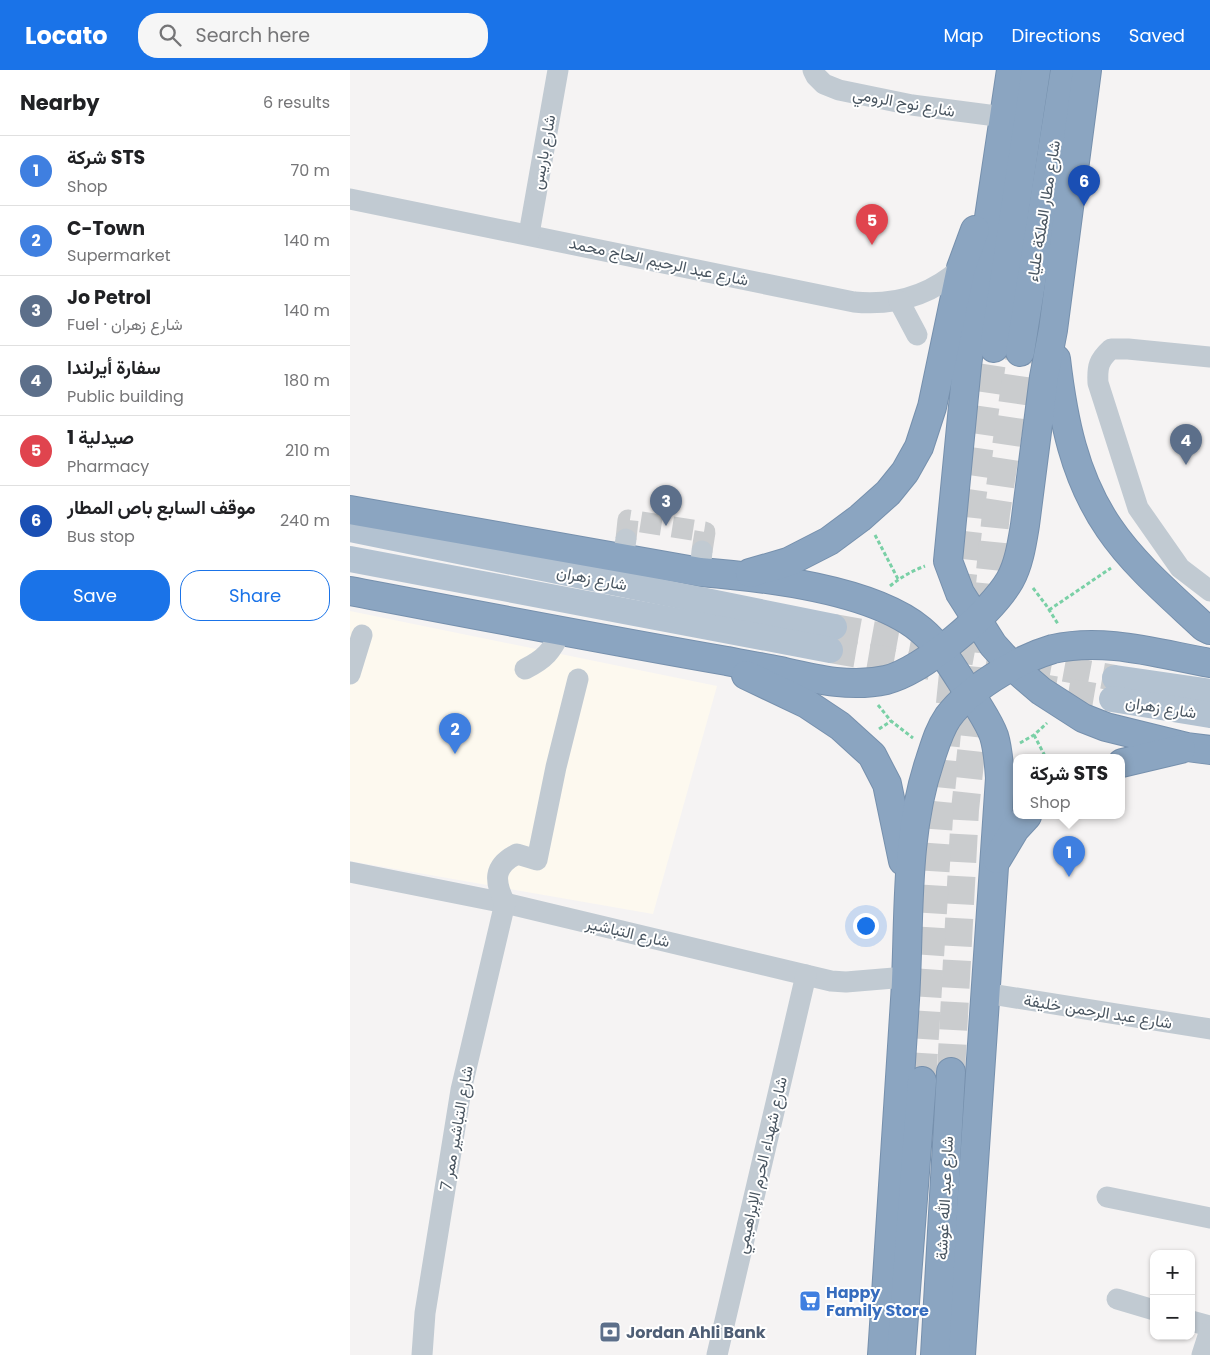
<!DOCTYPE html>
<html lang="en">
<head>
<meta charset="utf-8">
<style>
  :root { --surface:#fff; --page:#f6f6f6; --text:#202124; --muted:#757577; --line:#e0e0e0; --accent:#1a73e8 }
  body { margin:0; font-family:Poppins,Vazirmatn,sans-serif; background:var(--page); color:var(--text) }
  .controls { position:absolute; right:15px; bottom:15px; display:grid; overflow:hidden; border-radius:10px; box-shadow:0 1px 4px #0004 }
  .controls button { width:45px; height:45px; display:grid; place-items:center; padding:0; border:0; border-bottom:1px solid var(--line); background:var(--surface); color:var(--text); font:25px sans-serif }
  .you { position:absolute; left:515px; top:855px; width:18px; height:18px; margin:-12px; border:4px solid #fff; border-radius:50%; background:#1a73e8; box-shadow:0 0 0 8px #1a73e833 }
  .badge { display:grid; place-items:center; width:32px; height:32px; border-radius:50%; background:var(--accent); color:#fff; font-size:16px; font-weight:700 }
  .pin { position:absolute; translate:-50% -41px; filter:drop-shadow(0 1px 2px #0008) }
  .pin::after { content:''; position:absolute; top:26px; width:18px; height:15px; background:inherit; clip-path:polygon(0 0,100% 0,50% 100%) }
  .popup { position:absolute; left:663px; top:684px; width:112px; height:65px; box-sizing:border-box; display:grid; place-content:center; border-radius:10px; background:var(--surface); filter:drop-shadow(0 1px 4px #0005); font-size:16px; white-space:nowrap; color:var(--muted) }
  .popup b { font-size:19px; color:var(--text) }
  .popup::after { content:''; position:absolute; left:50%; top:100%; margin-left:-10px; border:10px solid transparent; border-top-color:var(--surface) }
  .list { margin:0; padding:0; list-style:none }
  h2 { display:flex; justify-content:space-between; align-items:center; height:65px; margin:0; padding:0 20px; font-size:21px }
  h2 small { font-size:16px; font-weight:400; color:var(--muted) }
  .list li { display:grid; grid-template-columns:32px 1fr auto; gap:15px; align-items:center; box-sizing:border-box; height:70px; padding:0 20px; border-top:1px solid var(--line) }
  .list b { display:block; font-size:19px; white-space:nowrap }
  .list p { margin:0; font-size:16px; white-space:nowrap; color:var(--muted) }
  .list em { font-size:16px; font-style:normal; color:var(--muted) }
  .actions { display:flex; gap:10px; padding:15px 20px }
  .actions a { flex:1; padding:11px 0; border:1px solid var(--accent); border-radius:20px; text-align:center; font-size:18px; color:var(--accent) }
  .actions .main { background:var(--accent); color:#fff }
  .icon { flex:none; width:28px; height:28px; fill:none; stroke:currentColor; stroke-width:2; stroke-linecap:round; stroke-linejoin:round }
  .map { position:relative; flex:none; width:860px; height:1285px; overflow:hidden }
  header { display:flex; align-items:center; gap:30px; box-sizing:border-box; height:70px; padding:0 25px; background:var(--accent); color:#fff }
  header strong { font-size:24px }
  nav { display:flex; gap:28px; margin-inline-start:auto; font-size:18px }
  .search { width:350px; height:45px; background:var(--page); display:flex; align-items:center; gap:12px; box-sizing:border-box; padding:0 18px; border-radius:20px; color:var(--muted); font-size:19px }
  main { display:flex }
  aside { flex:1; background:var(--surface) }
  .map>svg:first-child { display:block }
</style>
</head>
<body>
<header>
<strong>Locato</strong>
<div class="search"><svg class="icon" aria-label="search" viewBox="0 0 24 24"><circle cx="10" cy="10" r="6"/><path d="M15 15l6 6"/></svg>Search here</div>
<nav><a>Map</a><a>Directions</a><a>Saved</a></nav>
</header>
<main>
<aside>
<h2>Nearby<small>6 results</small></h2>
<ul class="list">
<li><span class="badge" style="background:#3f7fe0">1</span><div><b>شركة STS</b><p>Shop</p></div><em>70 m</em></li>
<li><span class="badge" style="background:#3f7fe0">2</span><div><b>C-Town</b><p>Supermarket</p></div><em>140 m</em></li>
<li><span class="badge" style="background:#5c6f8a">3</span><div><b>Jo Petrol</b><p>Fuel · شارع زهران</p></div><em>140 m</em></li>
<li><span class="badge" style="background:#5c6f8a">4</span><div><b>سفارة أيرلندا</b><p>Public building</p></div><em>180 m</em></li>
<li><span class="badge" style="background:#e0444e">5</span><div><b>صيدلية 1</b><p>Pharmacy</p></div><em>210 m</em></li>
<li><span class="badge" style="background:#1a4fb4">6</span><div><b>موقف السابع باص المطار</b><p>Bus stop</p></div><em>240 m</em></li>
</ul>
<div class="actions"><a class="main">Save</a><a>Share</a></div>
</aside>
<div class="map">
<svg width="860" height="1285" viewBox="0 0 860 1285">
  <rect width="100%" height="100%" fill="#f5f3f3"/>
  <polygon fill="#fdf9ef" points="0,541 367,616 303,844 0,791"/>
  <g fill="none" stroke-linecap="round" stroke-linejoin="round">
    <polyline stroke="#caccce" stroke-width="21" stroke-dasharray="21 11" stroke-linecap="butt" points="276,469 278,450 355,462 352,481"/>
    <g stroke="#caccce" stroke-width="26" stroke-dasharray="26 13" stroke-linecap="butt">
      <polyline points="484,557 765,608"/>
      <polyline points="480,580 580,597"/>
      <polyline points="680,615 762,629"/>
    </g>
    <g stroke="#caccce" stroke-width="28" stroke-dasharray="28 14" stroke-linecap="butt">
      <polyline points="610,531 620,443 644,278"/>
      <polyline points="601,1002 615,740 646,444 670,282"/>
      <polyline points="572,1011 590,732 605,584"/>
    </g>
    <g stroke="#7690ad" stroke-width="30">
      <g id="highway">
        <polyline points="661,0 617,295 598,491 610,523 643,575 662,596 691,621 733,648 756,657 837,677 860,680"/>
        <polyline points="644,278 686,0"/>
        <polyline points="670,282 715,0"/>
        <path d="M706 289C713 349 724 407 759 458 784 495 822 527 854 557L860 560"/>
        <path d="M0 440 350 502C413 507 522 519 571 560 589 575 601 595 613 614 622 626 639 652 644 666 648 679 649 694 650 708L611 1285"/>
        <polyline points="400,503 438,492 479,471 510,448 538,423 555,402 569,377 582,337 611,198 625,160"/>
        <path d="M0 521C126 545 251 569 377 591 395 595 412 597 430 601 465 609 500 618 536 610 573 601 641 543 660 510 669 494 672 473 675 455L694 307 703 260 737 0"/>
        <polyline points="396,605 457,634 490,656 522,685 537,714 553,791"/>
        <polyline points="772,693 831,679"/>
        <polyline points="647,789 665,759 677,746"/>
        <path d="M532 1285C540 1167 547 1049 555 930 560 850 554 767 580 690 585 675 589 660 598 647 612 628 632 614 652 602 667 593 686 584 703 579 754 567 809 584 860 593"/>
        <polyline points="551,1285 572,1011"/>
        <polyline points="585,1285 601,1002"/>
      </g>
    </g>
    <g stroke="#7ad0a6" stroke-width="3" stroke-dasharray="4 2.5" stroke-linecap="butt">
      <polyline points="525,465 548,509"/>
      <path d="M540 516C551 507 562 501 575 496"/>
      <polyline points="683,518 696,535 708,554"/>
      <polyline points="699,540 761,498"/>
      <polyline points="528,635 541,651 563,668"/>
      <polyline points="529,659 541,651"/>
      <polyline points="684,665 696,688"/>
      <polyline points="670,673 684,665 697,653"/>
    </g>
    <g stroke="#c1cad2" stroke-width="21">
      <polyline points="463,0 466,6 474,14 489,20 562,35 654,47"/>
      <path d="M0 129 504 232C545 236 580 226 611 198"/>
      <polyline points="179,164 208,0"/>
      <polyline points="549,231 567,265"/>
      <path d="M860 287 778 279H761C749 290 747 296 748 313L788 438 830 498 860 521"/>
      <polyline points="273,488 276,469"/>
      <polyline points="350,502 352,481"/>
      <path d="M175 599C195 589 202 581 211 561"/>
      <polyline points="0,604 12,565"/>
      <polyline points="0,802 155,833 481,911 496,912 556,907"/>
      <polyline points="635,923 860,959"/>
      <polyline points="757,1127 860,1148"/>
      <polyline points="767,1229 804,1240"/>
      <polyline points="841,1251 860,1256"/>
      <path d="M72 1285 75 1243 111 1020 155 833C144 811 143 796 167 784L187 790 206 697 228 609"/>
      <polyline points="367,1285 456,905"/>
      <polyline points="852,1285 860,1260"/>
    </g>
    <g stroke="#b3c2d1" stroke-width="26">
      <polyline points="0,459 484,557"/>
      <polyline points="0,489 480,580"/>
      <polyline points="765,608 860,622"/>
      <polyline points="762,629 860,645"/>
    </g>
    <use href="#highway" stroke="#8ba5c1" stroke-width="28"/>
  </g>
  <defs>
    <g id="supermarket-square" transform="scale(1.125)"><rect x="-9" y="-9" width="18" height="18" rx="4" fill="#3f7fe0" stroke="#fff"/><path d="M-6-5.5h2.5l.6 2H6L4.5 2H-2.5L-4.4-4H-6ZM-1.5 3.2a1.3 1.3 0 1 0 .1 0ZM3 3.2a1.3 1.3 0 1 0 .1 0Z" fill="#fff"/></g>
    <g id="bank-square" transform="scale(1.125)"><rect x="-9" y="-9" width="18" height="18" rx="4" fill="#5c6f8a" stroke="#fff"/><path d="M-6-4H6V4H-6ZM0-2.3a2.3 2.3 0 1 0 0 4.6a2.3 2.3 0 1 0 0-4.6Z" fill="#fff"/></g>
  </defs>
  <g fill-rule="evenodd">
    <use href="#supermarket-square" x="460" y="1231"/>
    <use href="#bank-square" x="260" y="1262"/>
  </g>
  <g text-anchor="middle" stroke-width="4" stroke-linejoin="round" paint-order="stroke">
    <g font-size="16" fill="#4a5661" stroke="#fff">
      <text transform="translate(554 32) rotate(10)" y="6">شارع نوح الرومي</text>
      <text transform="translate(193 82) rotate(-80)" y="6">شارع باريس</text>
      <text transform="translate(693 141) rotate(-81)" y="6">شارع مطار الملكة علياء</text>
      <text transform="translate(309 191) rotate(12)" y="6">شارع عبد الرحيم الحاج محمد</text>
      <text transform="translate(242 508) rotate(11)" y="6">شارع زهران</text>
      <text transform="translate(811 637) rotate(9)" y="6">شارع زهران</text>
      <text transform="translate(278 862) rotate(13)" y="6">شارع التباشير</text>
      <text transform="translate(748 941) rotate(9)" y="6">شارع عبد الرحمن خليفة</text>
      <text transform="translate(106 1058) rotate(-80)" y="6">شارع التباشير ممر 7</text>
      <text transform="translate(411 1095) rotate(-77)" y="6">شارع شهداء الحرم الإبراهيمي</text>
      <text transform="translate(594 1128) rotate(-87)" y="6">شارع عبد الله غوشة</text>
    </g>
    <g font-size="16" font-weight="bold" fill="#366cbe" stroke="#fff" text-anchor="start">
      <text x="476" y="1228">Happy<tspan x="476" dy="18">Family Store</tspan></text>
    </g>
    <g font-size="16" font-weight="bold" fill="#4e5e75" stroke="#fff" text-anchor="start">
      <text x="276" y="1268">Jordan Ahli Bank</text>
    </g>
  </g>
</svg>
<div class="controls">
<button>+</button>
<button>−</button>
</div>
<div class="you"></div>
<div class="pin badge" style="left:719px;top:807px;background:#3f7fe0">1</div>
<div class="popup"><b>شركة STS</b>Shop</div>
<div class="pin badge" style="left:105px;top:684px;background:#3f7fe0">2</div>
<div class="pin badge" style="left:316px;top:456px;background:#5c6f8a">3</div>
<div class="pin badge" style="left:836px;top:395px;background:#5c6f8a">4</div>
<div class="pin badge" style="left:522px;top:175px;background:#e0444e">5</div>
<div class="pin badge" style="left:734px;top:136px;background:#1a4fb4">6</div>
</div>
</main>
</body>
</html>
